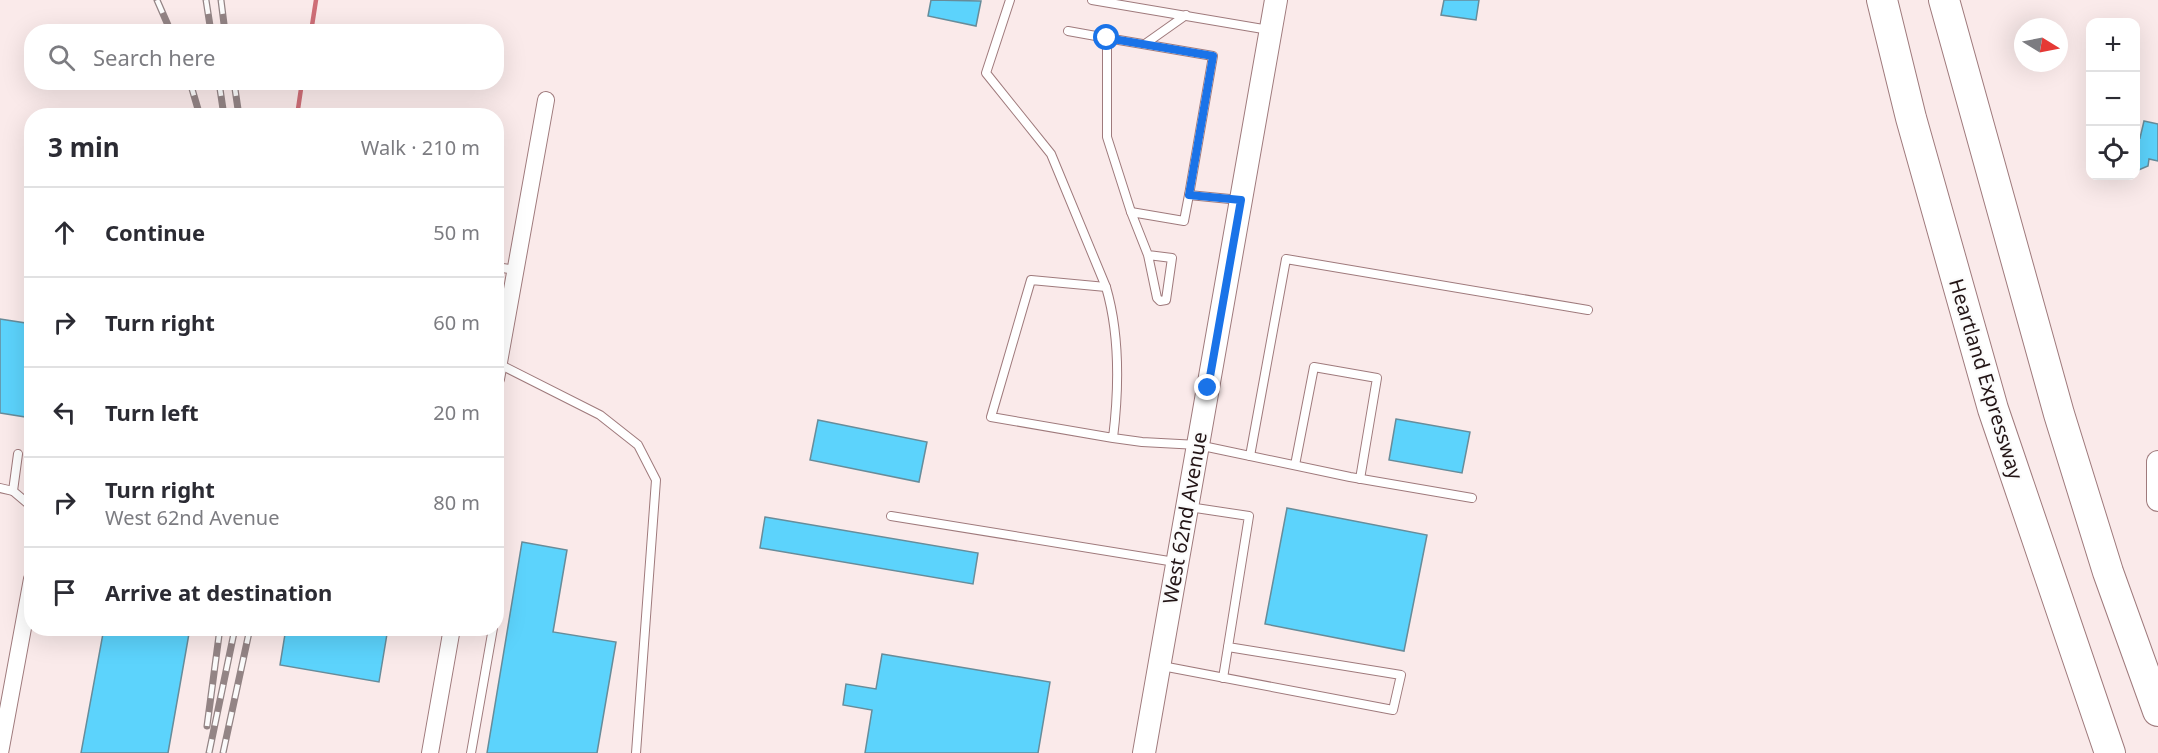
<!DOCTYPE html>
<html lang="en">
<head>
<meta charset="utf-8">
<style>
  :root { --surface:#fff; --page:#f7f7f7; --text:#2b2b33; --muted:#7c7c81; --line:#e1e1e2 }
  body { margin:0; font-family:"Noto Sans",sans-serif; background:var(--page); color:var(--text) }
  .controls { position:absolute; right:18px; top:18px; display:grid; overflow:hidden; border-radius:12px; box-shadow:0 6px 24px #0002 }
  .controls button { width:54px; height:54px; display:grid; place-items:center; padding:0; border:0; border-bottom:2px solid var(--line); background:var(--surface); color:var(--text); font:30px sans-serif }
  .compass { position:absolute; left:2014px; top:18px; width:54px; height:54px; border-radius:50%; background:var(--surface); box-shadow:0 6px 24px #0002; rotate:100deg }
  .stop { position:absolute; width:18px; height:18px; margin:-14px; border:4px solid #1a73e8; border-radius:50%; background:#fff }
  .stop.end { background:#1a73e8; border-color:#fff; box-shadow:0 2px 6px #0008 }
  .list { margin:0; padding:0; list-style:none }
  h2 { display:flex; justify-content:space-between; align-items:center; height:78px; margin:0; padding:0 24px; font-size:26px }
  h2 small { font-size:20px; font-weight:400; color:var(--muted) }
  .list li { display:grid; grid-template-columns:39px 1fr auto; gap:18px; align-items:center; box-sizing:border-box; height:90px; padding:0 24px; border-top:2px solid var(--line) }
  .list b { display:block; font-size:22px; white-space:nowrap }
  .list p { margin:0; font-size:20px; white-space:nowrap; color:var(--muted) }
  .list em { font-size:20px; font-style:normal; color:var(--muted) }
  .icon { flex:none; width:33px; height:33px; fill:none; stroke:currentColor; stroke-width:2; stroke-linecap:round; stroke-linejoin:round }
  .map { position:relative; flex:none; width:2158px; height:753px; overflow:hidden }
  .search { position:absolute; background:var(--surface); box-shadow:0 6px 24px #0002; left:24px; top:24px; width:480px; height:66px; display:flex; align-items:center; gap:15px; box-sizing:border-box; padding:0 21px; border-radius:24px; color:var(--muted); font-size:22px }
  .panel { position:absolute; background:var(--surface); box-shadow:0 6px 24px #0002; left:24px; top:108px; width:480px; height:528px; border-radius:24px }
  .map>svg:first-child { display:block }
</style>
</head>
<body>
<div class="map">
<svg width="2158" height="753" viewBox="0 0 2158 753">
  <rect width="100%" height="100%" fill="#faeaea"/>
  <g fill="none" stroke-linecap="round" stroke-linejoin="round">
    <g stroke="#ce6e77" stroke-width="4.5">
      <polyline points="311,32 316,0"/>
      <polyline points="297,116 302,82"/>
    </g>
  </g>
  <g fill="#5cd3fc" stroke="#678c9a" stroke-width="1.5">
    <polygon points="931,0 981,1 976,26 928,16"/>
    <polygon points="1444,0 1479,0 1476,20 1441,15"/>
    <polygon points="2144,121 2158,124 2158,161 2149,159 2148,166 2136,171 2136,137 2140,138"/>
    <polygon points="0,319 32,324 32,418 0,413"/>
    <polygon points="1396,419 1470,432 1462,473 1389,460"/>
    <polygon points="818,420 927,442 919,482 810,460"/>
    <polygon points="1287,508 1427,535 1404,651 1265,624"/>
    <polygon points="765,517 978,553 973,584 760,548"/>
    <polygon points="522,542 567,550 553,632 616,642 597,753 487,753"/>
    <polygon points="104,628 190,628 168,753 81,753"/>
    <polygon points="286,628 388,628 379,682 280,665"/>
    <polygon points="882,654 1050,682 1038,753 865,753 872,710 843,705 846,684 876,689"/>
  </g>
  <g fill="none" stroke-linecap="round" stroke-linejoin="round">
    <g stroke="#9f7a7c" stroke-width="10">
      <g id="lane">
        <polyline points="1010,0 986,73 1051,154 1106,287"/>
        <polyline points="1092,0 1269,30"/>
        <polyline points="1068,31 1107,38"/>
        <polyline points="1145,44 1186,15"/>
        <polyline points="1131,212 1107,137 1107,38 1213,56 1189,195"/>
        <polyline points="1148,255 1172,258 1166,300 1160,301 1157,298 1148,255 1131,212 1184,221 1189,195 1240,200"/>
        <polyline points="496,267 516,270"/>
        <polyline points="499,364 600,415 638,445 656,480 636,753"/>
        <path d="M1113 438 991 417 1031 280 1106 287C1120 335 1119 389 1113 438L1142 442 1198 445 1350 477 1472 498"/>
        <polyline points="18,454 13,491 32,507"/>
        <polyline points="1250,456 1286,259 1588,310"/>
        <polyline points="1295,465 1314,367 1377,378 1360,479"/>
        <polyline points="0,488 13,491"/>
        <polyline points="891,516 1175,562"/>
        <polyline points="496,605 496,611"/>
        <polyline points="1162,666 1393,710 1401,675 1228,647 1249,516 1189,507"/>
        <polyline points="1223,678 1228,647"/>
        <polyline points="471,753 493,628"/>
      </g>
    </g>
    <g stroke="#9f7a7c" stroke-width="18">
      <g id="street">
        <polyline points="496,379 546,100"/>
        <polyline points="0,753 32,579"/>
        <polyline points="430,753 452,628"/>
      </g>
    </g>
    <g stroke="#9f7a7c" stroke-width="24">
      <g id="secondary">
        <polyline points="2158,462 2158,500"/>
        <polyline points="1144,753 1276,0"/>
      </g>
    </g>
    <g stroke="#9f7a7c" stroke-width="32">
      <g id="highway">
        <polyline points="1882,0 1911,118 1993,409 2110,753"/>
        <polyline points="1944,0 2059,414 2108,572 2158,711"/>
      </g>
    </g>
    <use href="#lane" stroke="#fff" stroke-width="8"/>
    <use href="#street" stroke="#fff" stroke-width="16"/>
    <use href="#secondary" stroke="#fff" stroke-width="22"/>
    <use href="#highway" stroke="#fff" stroke-width="30"/>
    <g stroke="#938485" stroke-width="7">
      <g id="rail">
        <polyline points="157,0 171,32"/>
        <polyline points="206,0 211,32"/>
        <polyline points="221,0 225,32"/>
        <polyline points="190,82 200,116"/>
        <polyline points="219,82 224,116"/>
        <polyline points="234,82 239,116"/>
        <polyline points="207,726 220,628"/>
        <polyline points="209,753 235,628"/>
        <polyline points="223,753 250,628"/>
      </g>
    </g>
    <use href="#rail" stroke="#fbfbfb" stroke-width="4.5" stroke-dasharray="14" stroke-linecap="butt"/>
  </g>
  <g fill="none" stroke-linecap="round" stroke-linejoin="round">
    <polyline stroke="#1a73e8" stroke-width="8" points="1107,38 1213,56 1189,195 1241,200 1208,388"/>
  </g>
  <g text-anchor="middle" stroke-width="4.5" stroke-linejoin="round" paint-order="stroke">
    <g font-size="20" fill="#221415" stroke="#fbfbfb">
      <text transform="translate(1986 379) rotate(73)" y="7">Heartland Expressway</text>
      <text transform="translate(1185 518) rotate(-80)" y="7">West 62nd Avenue</text>
    </g>
  </g>
</svg>
<div class="controls">
<button>+</button>
<button>−</button>
<button><svg class="icon" aria-label="locate" viewBox="0 0 24 24"><circle cx="12" cy="12" r="6"/><path d="M12 2v4M12 18v4M2 12h4M18 12h4"/></svg></button>
</div>
<svg class="compass" viewBox="-18 -18 36 36"><path d="M0-13l5 13h-10z" fill="#e53935"/><path d="M0 13l5-13h-10z" fill="#7c7c81"/></svg>
<div class="stop" style="left:1107px;top:38px"></div>
<div class="stop end" style="left:1208px;top:388px"></div>
<div class="search"><svg class="icon" aria-label="search" viewBox="0 0 24 24"><circle cx="10" cy="10" r="6"/><path d="M15 15l6 6"/></svg>Search here</div>
<section class="panel">
<h2>3 min<small>Walk · 210 m</small></h2>
<ul class="list">
<li><svg class="icon" aria-label="ahead" viewBox="0 0 24 24"><path d="M12 20V5M6 11l6-6 6 6"/></svg><div><b>Continue</b></div><em>50 m</em></li>
<li><svg class="icon" aria-label="right" viewBox="0 0 24 24"><path d="M7 20v-9h11M14 6l5 5-5 5"/></svg><div><b>Turn right</b></div><em>60 m</em></li>
<li><svg class="icon" aria-label="left" viewBox="0 0 24 24"><path d="M17 20v-9H6M10 6l-5 5 5 5"/></svg><div><b>Turn left</b></div><em>20 m</em></li>
<li><svg class="icon" aria-label="right" viewBox="0 0 24 24"><path d="M7 20v-9h11M14 6l5 5-5 5"/></svg><div><b>Turn right</b><p>West 62nd Avenue</p></div><em>80 m</em></li>
<li><svg class="icon" aria-label="arrive" viewBox="0 0 24 24"><path d="M6 21V4h12l-3 4 3 4H6"/></svg><div><b>Arrive at destination</b></div></li>
</ul>
</section>
</div>
</body>
</html>
